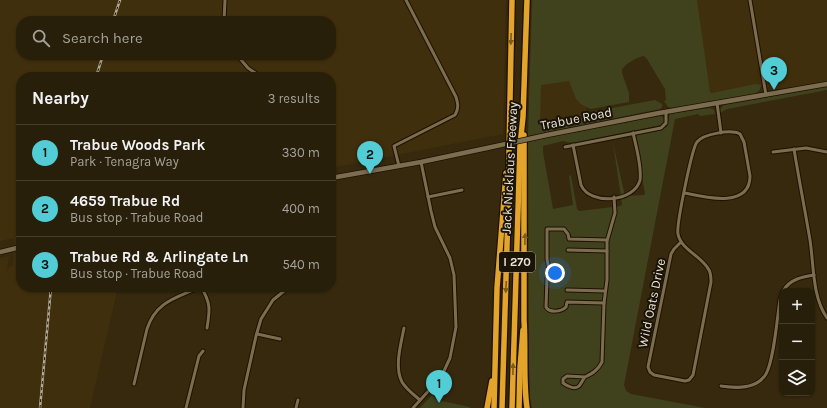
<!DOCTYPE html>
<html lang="en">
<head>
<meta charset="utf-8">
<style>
  :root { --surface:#281f0a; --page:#302713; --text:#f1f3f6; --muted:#a5a29c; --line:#443d2b; --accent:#52ccd5 }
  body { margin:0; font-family:Karla,sans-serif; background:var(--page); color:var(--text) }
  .controls { position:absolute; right:12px; bottom:12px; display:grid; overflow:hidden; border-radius:8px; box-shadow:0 1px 3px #0004 }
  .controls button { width:36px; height:36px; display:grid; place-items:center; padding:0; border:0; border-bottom:1px solid var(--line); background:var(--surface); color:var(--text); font:20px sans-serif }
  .you { position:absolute; left:555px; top:273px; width:14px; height:14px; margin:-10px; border:3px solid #fff; border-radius:50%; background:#1a73e8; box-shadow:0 0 0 6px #1a73e833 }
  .badge { display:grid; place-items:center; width:26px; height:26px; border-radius:50%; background:var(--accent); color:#111; font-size:13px; font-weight:700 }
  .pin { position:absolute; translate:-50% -33px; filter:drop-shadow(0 1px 2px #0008) }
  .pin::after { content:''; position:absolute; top:21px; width:14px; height:12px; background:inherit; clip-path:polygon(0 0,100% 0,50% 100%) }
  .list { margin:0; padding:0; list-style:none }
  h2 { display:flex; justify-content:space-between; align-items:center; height:52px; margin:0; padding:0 16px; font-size:17px }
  h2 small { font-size:13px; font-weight:400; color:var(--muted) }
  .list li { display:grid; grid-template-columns:26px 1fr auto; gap:12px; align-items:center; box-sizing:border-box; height:56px; padding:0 16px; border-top:1px solid var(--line) }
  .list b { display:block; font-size:15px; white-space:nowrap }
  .list p { margin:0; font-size:13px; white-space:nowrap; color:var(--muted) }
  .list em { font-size:13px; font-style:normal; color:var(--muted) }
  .icon { flex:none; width:22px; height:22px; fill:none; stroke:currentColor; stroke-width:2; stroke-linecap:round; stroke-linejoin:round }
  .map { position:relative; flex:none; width:827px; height:408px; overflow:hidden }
  .search { position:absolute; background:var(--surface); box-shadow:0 1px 3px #0004; left:16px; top:16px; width:320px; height:44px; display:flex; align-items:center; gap:10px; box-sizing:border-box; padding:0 14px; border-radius:16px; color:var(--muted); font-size:15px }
  .panel { position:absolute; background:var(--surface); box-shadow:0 1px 3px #0004; left:16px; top:72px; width:320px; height:220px; border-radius:16px }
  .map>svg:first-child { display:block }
</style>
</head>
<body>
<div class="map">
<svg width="827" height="408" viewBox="0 0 827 408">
  <rect width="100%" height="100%" fill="#36290e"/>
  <g fill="#402f0c" fill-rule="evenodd">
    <path d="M0 0H506L503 134 331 168V77H21V287H118L90 408H0V258L9 256 7 272 10 267 13 265 14 238 0 241ZM21 21H331V55H21Z"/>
    <polygon points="697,0 827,0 827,82 772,90 755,84 712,93 710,91 707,73"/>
    <polygon points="569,80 576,99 586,106 588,118 546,125 540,123 540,85"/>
  </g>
  <g fill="#40421e">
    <path d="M532 0H697L710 92 712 93 755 84 761 85C760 91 758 92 754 94L673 108 668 107 664 101 666 100 665 89 647 59 644 56C637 57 627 63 622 69V73L629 93V102L591 109 582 105 576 99 569 81 541 85 540 122C553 127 573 117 588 118V116L591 112 655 100 662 104V107L660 109 528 136Z"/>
    <polygon points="827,87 827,90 727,109 720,113 720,109 724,105"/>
    <polygon points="710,108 714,110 715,114 700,116 698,114 675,119 624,385 626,391 631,394 705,408 532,408 530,398 529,364 528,141 660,116 663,117 665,121 664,124 661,125 572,143 563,141 543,146 543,152 553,209 573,205 569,176 570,175 571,176 577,209 579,211 621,206 622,204 613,143 625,196 644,195 645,193 639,163 641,160 636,134 667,127 670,114 672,113"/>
    <polygon points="432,395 437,400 470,407 470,408 420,408"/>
  </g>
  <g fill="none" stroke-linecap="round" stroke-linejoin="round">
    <g stroke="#1e1100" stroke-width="5">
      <g id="minor">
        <polyline points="750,0 766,95"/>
        <polyline points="224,21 225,0"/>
        <polyline points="237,55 248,68 261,77"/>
        <polyline points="717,103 721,133"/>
        <path d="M573 145 581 185C590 206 635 202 640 180 642 167 636 146 633 133"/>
        <polyline points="565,147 661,128 666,123 666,112"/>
        <path d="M794 149C799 180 805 210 810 240 814 266 812 296 827 318"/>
        <polyline points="773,152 806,148 827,152"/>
        <path d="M399 166 394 146 455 115C459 108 458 104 456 97L406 0"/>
        <polyline points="428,197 462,190"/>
        <path d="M681 242 674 249 671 254 648 367 650 372 654 375 685 381 689 380 693 375 711 282C711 278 711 274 709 270 702 256 681 250 678 234 676 226 692 148 697 142 703 134 731 129 740 134L744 142 750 176C750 209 704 197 685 193"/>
        <polyline points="568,250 607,251"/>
        <path d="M201 287C211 303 210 310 207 328"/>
        <polyline points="567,290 605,291"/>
        <path d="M783 291C790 279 802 277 814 275"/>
        <path d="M604 303 567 302 566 307C561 312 549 313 546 307L547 278 549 270 547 259V229H564L568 234 569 239 607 240"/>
        <path d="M404 328C401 344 394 367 402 382 406 389 414 395 420 400"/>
        <polyline points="257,334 280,339"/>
        <path d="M585 377 567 376 563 379V383C567 386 575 390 579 386 581 384 583 379 585 377 593 373 598 370 602 362L604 303 607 280V241L615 213 614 197"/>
        <path d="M134 384 147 329C156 301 177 298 200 287"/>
        <path d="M721 386C731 387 742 389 752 385 758 383 763 379 766 374 774 360 777 318 780 300L782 293"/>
        <polyline points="186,408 199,356 203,351"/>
        <polyline points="243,408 244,390 256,336 261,319 273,300 289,287"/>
        <polyline points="296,408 298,400"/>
        <polyline points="413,408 433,386 443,373 450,358 456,327 454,275 450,258 435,227 431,211 421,162"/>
      </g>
    </g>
    <g stroke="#1e1100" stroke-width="6">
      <g id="secondary">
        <polyline points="547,135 659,113 827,84"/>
        <polyline points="331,178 421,162 487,148"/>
        <polyline points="0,252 21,247"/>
      </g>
    </g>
    <g stroke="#1e1100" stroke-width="8">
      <g id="motorway">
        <path d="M524 135V320C526 350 523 379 527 408"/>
        <polyline points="487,408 492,381"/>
        <polyline points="494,408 497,288 506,173"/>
        <polyline points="502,408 509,180 509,150 512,0"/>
        <polyline points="512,408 520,145 523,117 527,0"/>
        <polyline points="519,408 520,368 523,330"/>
      </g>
    </g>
    <use href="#minor" stroke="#7c6d50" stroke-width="3"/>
    <use href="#secondary" stroke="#7c6d50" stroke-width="4.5"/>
    <use href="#motorway" stroke="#e3a42c" stroke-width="5.5"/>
    <g stroke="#b3a996" stroke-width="2.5">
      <g id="rail">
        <polyline points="113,21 120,0"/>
        <polyline points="96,77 103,55"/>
        <polyline points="40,408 51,287"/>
      </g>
    </g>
    <use href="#rail" stroke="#191308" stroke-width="1" stroke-dasharray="3" stroke-linecap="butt"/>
    <g stroke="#1e1100" stroke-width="6" stroke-linecap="butt">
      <polyline id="secondary-bridge" points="487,148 547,135"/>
    </g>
    <use href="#secondary-bridge" stroke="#7c6d50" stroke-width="4.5"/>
  </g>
  <defs><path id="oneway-solid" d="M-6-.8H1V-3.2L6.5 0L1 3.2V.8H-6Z"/></defs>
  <g fill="#7e5c1a">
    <use href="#oneway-solid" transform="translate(511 39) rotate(92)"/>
    <use href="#oneway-solid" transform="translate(525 239) rotate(-89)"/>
    <use href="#oneway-solid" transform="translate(506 287) rotate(93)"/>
    <use href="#oneway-solid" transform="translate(513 369) rotate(-89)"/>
  </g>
  <g text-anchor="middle" stroke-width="4" stroke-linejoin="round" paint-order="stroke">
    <rect fill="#191308" stroke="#ada597" stroke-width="1" x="499" y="252" width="36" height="20" rx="3"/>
    <g font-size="12" font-weight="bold" fill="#ece3d4">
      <text x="517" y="266">I 270</text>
    </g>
    <g font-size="13" fill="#ece3d4" stroke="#191308">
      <text transform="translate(576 118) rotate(-11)" y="5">Trabue Road</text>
      <text transform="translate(509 168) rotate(-87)" y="5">Jack Nicklaus Freeway</text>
      <text transform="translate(651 303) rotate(-78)" y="5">Wild Oats Drive</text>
    </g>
  </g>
</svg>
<div class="controls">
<button>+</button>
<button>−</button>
<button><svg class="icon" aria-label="layers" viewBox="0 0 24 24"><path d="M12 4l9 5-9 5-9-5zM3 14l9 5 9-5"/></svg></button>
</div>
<div class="you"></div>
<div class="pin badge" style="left:439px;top:403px">1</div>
<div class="pin badge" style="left:370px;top:174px">2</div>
<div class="pin badge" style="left:774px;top:90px">3</div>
<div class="search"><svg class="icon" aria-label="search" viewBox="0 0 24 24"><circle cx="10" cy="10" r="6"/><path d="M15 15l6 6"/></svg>Search here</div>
<section class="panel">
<h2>Nearby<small>3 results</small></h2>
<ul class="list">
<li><span class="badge">1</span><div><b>Trabue Woods Park</b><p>Park · Tenagra Way</p></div><em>330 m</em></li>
<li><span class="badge">2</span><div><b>4659 Trabue Rd</b><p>Bus stop · Trabue Road</p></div><em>400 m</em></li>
<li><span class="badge">3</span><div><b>Trabue Rd &amp; Arlingate Ln</b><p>Bus stop · Trabue Road</p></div><em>540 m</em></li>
</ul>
</section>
</div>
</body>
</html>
